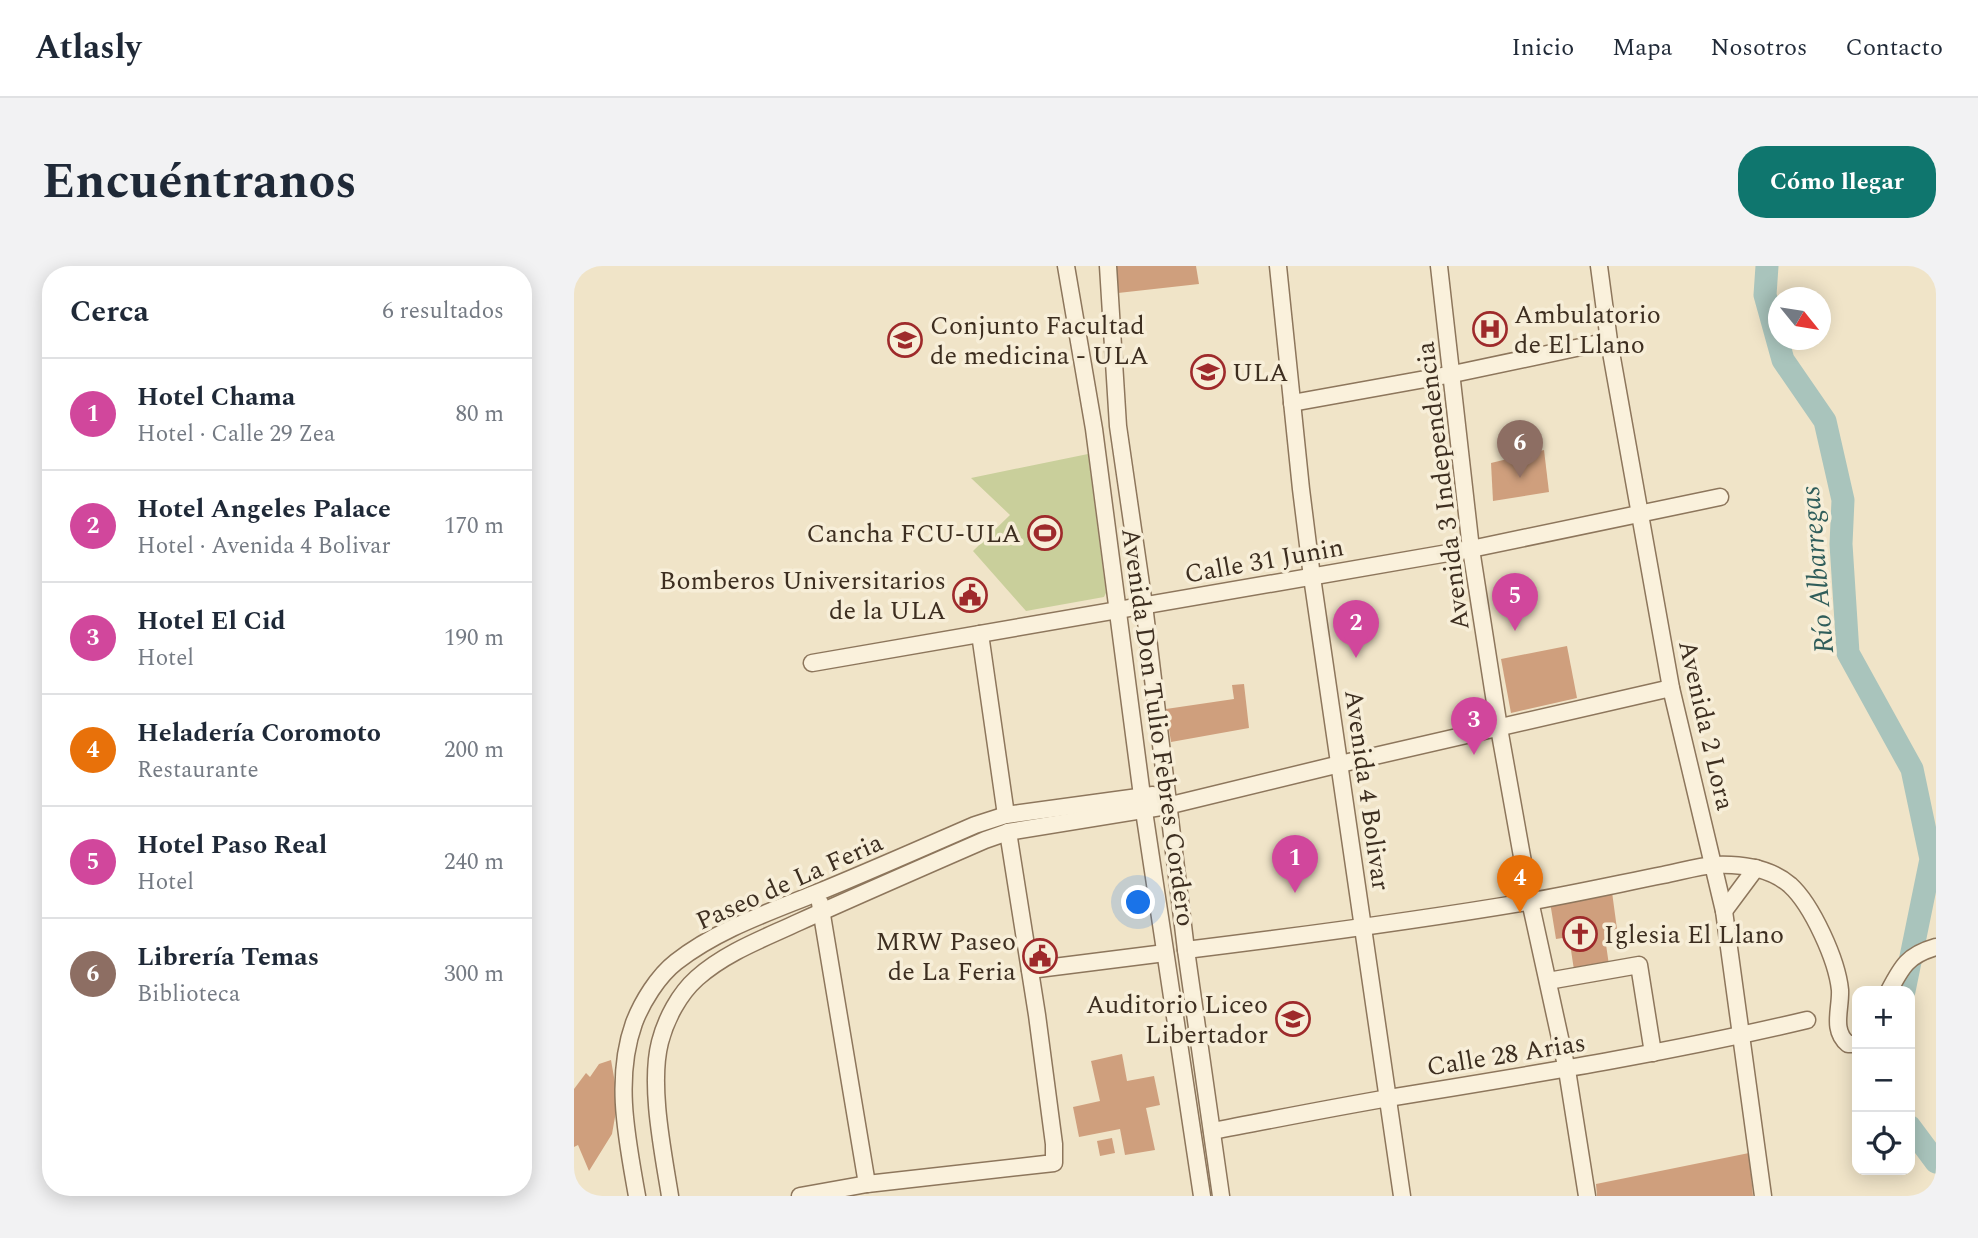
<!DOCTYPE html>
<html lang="es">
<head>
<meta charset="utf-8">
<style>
  :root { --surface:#fff; --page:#f2f2f3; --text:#1f2937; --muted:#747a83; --line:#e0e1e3; --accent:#0f766e }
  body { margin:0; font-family:Spectral,serif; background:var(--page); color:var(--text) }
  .controls { position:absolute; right:21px; bottom:21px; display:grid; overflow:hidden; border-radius:14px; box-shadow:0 4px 18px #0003 }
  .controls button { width:63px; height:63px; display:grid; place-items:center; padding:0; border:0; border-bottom:2px solid var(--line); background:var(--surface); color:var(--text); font:35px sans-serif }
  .compass { position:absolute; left:1194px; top:21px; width:63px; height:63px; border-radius:50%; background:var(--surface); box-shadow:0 4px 18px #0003; rotate:120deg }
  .you { position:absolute; left:565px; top:637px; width:24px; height:24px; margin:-18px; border:5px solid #fff; border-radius:50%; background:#1a73e8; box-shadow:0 0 0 10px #1a73e833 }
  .badge { display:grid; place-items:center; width:46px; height:46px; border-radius:50%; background:var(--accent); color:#fff; font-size:23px; font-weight:700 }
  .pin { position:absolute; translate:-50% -58px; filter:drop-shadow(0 2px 4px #0008) }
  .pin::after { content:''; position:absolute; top:37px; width:24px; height:21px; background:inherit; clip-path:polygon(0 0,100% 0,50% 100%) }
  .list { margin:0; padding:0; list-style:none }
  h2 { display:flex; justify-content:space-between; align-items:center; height:91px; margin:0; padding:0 28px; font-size:30px }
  h2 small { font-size:23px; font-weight:400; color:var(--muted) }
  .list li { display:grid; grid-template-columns:46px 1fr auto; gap:21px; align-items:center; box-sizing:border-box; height:112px; padding:0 28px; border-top:2px solid var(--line) }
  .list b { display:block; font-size:26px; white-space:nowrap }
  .list p { margin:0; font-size:23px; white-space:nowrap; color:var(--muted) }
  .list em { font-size:23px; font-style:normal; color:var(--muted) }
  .icon { flex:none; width:38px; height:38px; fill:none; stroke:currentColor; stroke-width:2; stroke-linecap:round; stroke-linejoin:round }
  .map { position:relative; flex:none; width:1362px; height:930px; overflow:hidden; border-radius:28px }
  header { display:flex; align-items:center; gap:42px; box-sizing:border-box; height:98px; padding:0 35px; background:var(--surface); border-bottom:2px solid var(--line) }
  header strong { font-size:33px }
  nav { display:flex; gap:38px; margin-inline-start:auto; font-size:24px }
  .intro { display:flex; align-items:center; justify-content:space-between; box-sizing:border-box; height:168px; padding:0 42px }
  h1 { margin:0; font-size:49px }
  .button { padding:18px 32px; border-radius:28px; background:var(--accent); color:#fff; font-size:24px; font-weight:700 }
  main { display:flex; gap:42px; padding:0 42px }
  aside { flex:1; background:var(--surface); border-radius:28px; box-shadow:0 4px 18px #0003 }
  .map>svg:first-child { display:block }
</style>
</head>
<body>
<header>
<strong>Atlasly</strong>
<nav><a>Inicio</a><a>Mapa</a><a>Nosotros</a><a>Contacto</a></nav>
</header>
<div class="intro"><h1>Encuéntranos</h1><a class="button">Cómo llegar</a></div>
<main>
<aside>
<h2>Cerca<small>6 resultados</small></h2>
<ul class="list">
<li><span class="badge" style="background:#d1479c">1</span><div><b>Hotel Chama</b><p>Hotel · Calle 29 Zea</p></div><em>80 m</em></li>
<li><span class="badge" style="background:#d1479c">2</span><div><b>Hotel Angeles Palace</b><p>Hotel · Avenida 4 Bolivar</p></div><em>170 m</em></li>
<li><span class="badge" style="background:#d1479c">3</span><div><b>Hotel El Cid</b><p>Hotel</p></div><em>190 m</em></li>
<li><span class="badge" style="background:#e8710a">4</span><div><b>Heladería Coromoto</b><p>Restaurante</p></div><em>200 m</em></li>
<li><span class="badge" style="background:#d1479c">5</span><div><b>Hotel Paso Real</b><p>Hotel</p></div><em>240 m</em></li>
<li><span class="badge" style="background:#8d6e63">6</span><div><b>Librería Temas</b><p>Biblioteca</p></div><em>300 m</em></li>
</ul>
</aside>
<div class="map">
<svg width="1362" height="930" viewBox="0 0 1362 930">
  <rect width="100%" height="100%" fill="#f0e4c8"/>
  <polygon fill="#c9cf9b" points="514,188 532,327 530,331 452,345 399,285 436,249 397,212"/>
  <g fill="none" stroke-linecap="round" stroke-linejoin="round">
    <g stroke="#a9c4bc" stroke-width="23">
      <polyline points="1193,0 1191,29 1209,94 1251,155 1269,234 1267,278 1274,387 1338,503 1357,593 1330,725"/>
      <polyline points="1336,861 1362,896"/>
    </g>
  </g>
  <g fill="#cf9f7d">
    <polygon points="541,0 622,0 625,18 544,27"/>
    <polygon points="970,184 975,226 919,235 917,197"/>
    <polygon points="993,380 1003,432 937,447 927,393"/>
    <polygon points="670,418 675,462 597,476 592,443 660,433 658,419"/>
    <polygon points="1038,626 1043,663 1030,665 1035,699 1000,704 995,671 982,673 976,636"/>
    <polygon points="548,788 553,815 580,810 586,839 572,842 581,884 551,889 546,863 505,871 499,841 526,835 517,795"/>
    <polygon points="37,794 44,834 38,868 15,905 4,879 0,881 0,823 12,807 16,811 25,798"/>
    <polygon points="538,872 541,887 526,890 523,875"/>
    <polygon points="1175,887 1179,930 1023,930 1022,918"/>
  </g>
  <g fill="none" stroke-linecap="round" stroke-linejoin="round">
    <g stroke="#8d765c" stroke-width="19">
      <g id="minor">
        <polyline points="492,0 520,163 570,545 628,930"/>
        <polyline points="534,0 544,160 570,339 612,684 647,930"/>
        <polyline points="704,0 727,223 738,311 828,930"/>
        <polyline points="865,0 897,283 925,462 956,635 993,804 1013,930"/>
        <polyline points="1025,0 1035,75 1097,422 1150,645 1189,930"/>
        <polyline points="718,137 879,108 1035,75"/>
        <polyline points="406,368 432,549"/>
        <polyline points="238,397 897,283 1146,231"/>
        <polyline points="246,637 293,918"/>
        <polyline points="1150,645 1182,602"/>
        <path d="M612 684C726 670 840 655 953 636 999 628 1044 618 1089 609 1105 606 1124 600 1141 599 1166 598 1196 602 1216 619 1238 639 1263 694 1266 724 1267 743 1257 764 1274 778H1283"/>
        <polyline points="456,704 591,687"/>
        <polyline points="974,715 1065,699 1079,787"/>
        <path d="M1315 725C1328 700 1334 689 1362 681"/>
        <path d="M638 865C697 854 756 842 815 832 955 809 1095 787 1233 754"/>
        <path d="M63 930C53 873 40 813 60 757 68 736 84 710 102 696 143 664 193 647 240 628 294 606 348 582 401 559L432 549 579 529"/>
        <path d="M96 930C89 886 75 819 86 776 92 753 105 728 123 712 152 686 191 672 225 656 287 628 349 601 411 574L434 566 593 540 766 498 1097 422"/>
        <polyline points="226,930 293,918 480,897 480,878 463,749 434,566"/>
      </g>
    </g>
    <use href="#minor" stroke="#faf1dc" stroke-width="16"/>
  </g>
  <defs>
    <g id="hospital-ring" transform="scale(1.75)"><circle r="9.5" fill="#f7eed8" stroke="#9e2a2b" stroke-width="1.5"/><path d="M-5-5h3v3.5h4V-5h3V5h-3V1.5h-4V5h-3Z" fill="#9e2a2b"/></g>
    <g id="university-ring" transform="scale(1.75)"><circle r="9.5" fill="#f7eed8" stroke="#9e2a2b" stroke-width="1.5"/><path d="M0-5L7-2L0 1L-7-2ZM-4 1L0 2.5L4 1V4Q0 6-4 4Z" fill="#9e2a2b"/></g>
    <g id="stadium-ring" transform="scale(1.75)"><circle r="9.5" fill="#f7eed8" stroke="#9e2a2b" stroke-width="1.5"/><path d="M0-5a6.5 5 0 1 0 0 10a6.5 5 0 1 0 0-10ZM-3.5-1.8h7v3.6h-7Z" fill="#9e2a2b"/></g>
    <g id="civic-ring" transform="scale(1.75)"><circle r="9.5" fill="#f7eed8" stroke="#9e2a2b" stroke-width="1.5"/><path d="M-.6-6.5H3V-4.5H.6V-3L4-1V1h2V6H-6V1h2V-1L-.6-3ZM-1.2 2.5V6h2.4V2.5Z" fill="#9e2a2b"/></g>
    <g id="church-ring" transform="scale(1.75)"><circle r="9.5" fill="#f7eed8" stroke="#9e2a2b" stroke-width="1.5"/><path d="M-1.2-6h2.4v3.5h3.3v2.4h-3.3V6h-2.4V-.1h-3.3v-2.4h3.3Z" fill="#9e2a2b"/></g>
    <g id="school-ring" transform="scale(1.75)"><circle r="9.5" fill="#f7eed8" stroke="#9e2a2b" stroke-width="1.5"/><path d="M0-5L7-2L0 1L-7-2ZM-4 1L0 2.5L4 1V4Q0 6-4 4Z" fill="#9e2a2b"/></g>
  </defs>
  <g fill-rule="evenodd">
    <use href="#hospital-ring" x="916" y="63"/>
    <use href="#university-ring" x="331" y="74"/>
    <use href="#university-ring" x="634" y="106"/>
    <use href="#stadium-ring" x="471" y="267"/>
    <use href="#civic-ring" x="396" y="329"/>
    <use href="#church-ring" x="1006" y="668"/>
    <use href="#civic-ring" x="466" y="690"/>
    <use href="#school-ring" x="719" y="753"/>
  </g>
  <g text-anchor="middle" stroke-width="7" stroke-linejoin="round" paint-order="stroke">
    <g font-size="26" fill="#3d2e20" stroke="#f7eed8" text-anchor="start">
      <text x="940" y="57">Ambulatorio<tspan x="940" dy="30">de El Llano</tspan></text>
      <text x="356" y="68">Conjunto Facultad<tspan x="356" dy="30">de medicina - ULA</tspan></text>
      <text x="658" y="115">ULA</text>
      <text x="447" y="276" text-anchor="end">Cancha FCU-ULA</text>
      <text x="372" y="323" text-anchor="end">Bomberos Universitarios<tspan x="372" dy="30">de la ULA</tspan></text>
      <text x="1030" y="677">Iglesia El Llano</text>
      <text x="442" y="684" text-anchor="end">MRW Paseo<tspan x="442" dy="30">de La Feria</tspan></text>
      <text x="694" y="747" text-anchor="end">Auditorio Liceo<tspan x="694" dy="30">Libertador</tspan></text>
    </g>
    <g font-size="26" fill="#3d2e20" stroke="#f7eed8">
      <text transform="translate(868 220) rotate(-97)" y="9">Avenida 3 Independencia</text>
      <text transform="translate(690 294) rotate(-10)" y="9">Calle 31 Junin</text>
      <text transform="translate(1133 459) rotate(77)" y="9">Avenida 2 Lora</text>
      <text transform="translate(585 461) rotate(82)" y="9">Avenida Don Tulio Febres Cordero</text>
      <text transform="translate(794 524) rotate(82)" y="9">Avenida 4 Bolivar</text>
      <text transform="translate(215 615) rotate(-24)" y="9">Paseo de La Feria</text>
      <text transform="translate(932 788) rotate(-9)" y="9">Calle 28 Arias</text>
    </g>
    <g font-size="28" font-style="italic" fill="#2f5d5a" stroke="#f7eed8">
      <text transform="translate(1242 304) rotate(-95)" y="10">Río Albarregas</text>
    </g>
  </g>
</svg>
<div class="controls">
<button>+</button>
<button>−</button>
<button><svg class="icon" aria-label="locate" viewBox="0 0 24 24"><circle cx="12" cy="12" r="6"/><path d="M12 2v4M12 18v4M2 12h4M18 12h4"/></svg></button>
</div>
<svg class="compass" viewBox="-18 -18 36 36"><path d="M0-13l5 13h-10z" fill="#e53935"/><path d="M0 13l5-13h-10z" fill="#747a83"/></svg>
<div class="you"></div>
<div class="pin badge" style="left:721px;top:627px;background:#d1479c">1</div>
<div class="pin badge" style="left:782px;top:392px;background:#d1479c">2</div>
<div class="pin badge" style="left:900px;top:489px;background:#d1479c">3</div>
<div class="pin badge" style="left:946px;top:647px;background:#e8710a">4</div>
<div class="pin badge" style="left:941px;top:365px;background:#d1479c">5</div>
<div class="pin badge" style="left:946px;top:212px;background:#8d6e63">6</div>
</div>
</main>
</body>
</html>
